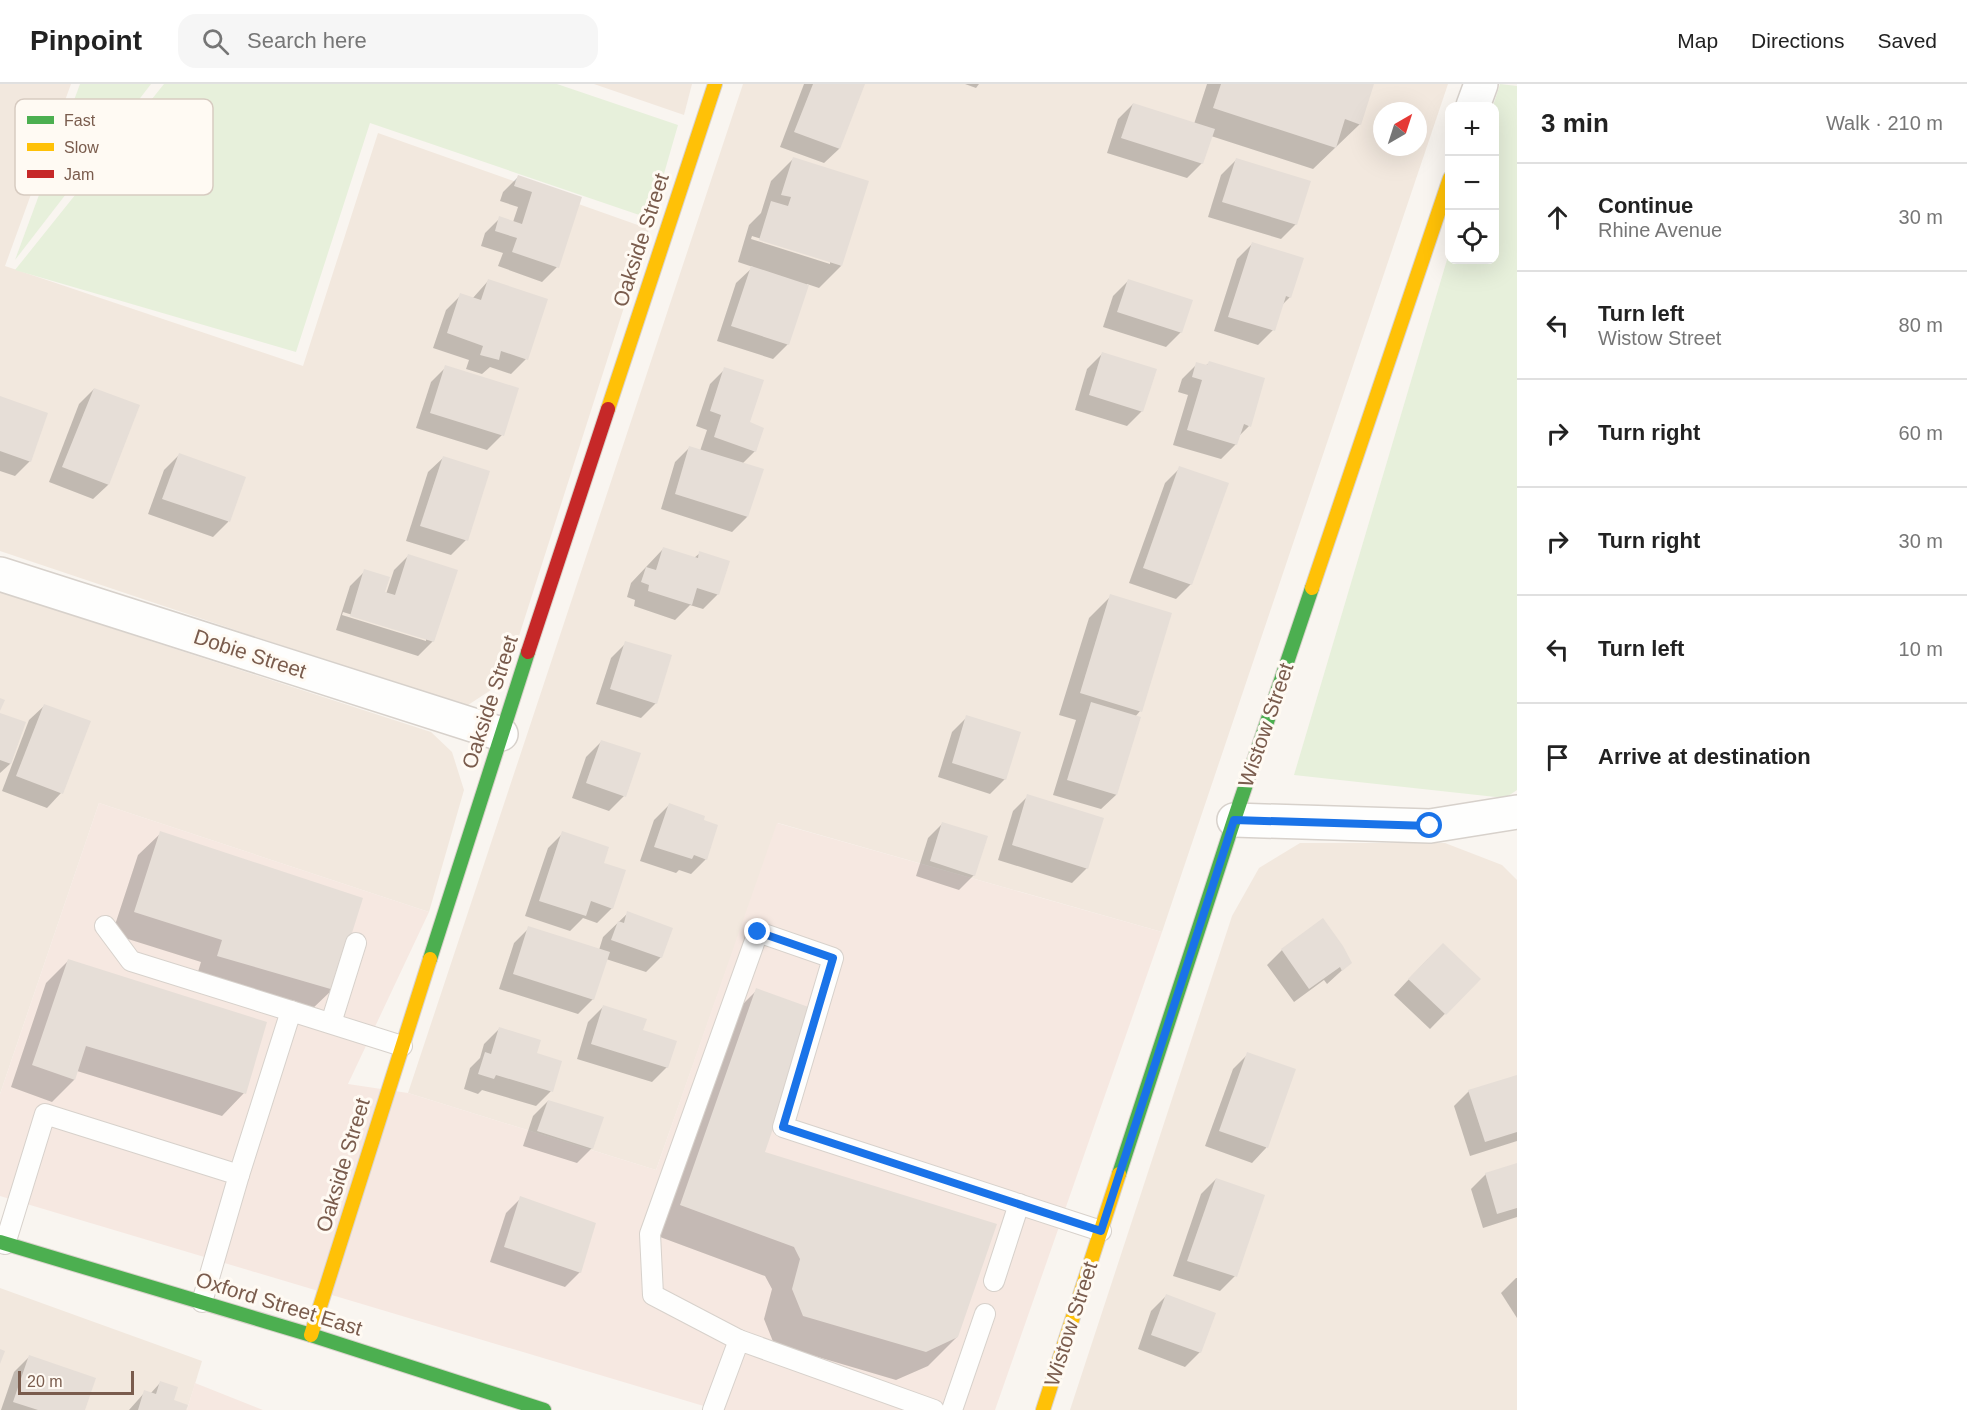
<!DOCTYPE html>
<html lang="en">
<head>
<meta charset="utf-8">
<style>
  :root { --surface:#fff; --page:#f6f6f6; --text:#222; --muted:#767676; --line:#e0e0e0 }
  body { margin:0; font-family:Arial,sans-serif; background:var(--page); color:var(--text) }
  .controls { position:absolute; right:18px; top:18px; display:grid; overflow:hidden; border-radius:12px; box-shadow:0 6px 24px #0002 }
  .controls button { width:54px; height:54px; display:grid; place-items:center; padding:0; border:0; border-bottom:2px solid var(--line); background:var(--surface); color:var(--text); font:30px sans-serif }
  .compass { position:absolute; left:1373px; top:18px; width:54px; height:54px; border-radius:50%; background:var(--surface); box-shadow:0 6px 24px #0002; rotate:39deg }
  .scale { position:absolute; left:18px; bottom:15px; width:116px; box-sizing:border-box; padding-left:6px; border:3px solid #7a5c4d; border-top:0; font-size:16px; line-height:21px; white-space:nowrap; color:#7a5c4d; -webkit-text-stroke:4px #fffaf3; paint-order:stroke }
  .stop { position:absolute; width:18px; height:18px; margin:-14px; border:4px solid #1a73e8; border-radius:50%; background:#fff }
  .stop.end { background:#1a73e8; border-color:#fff; box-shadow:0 2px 6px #0008 }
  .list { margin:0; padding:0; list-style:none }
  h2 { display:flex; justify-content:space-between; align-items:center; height:78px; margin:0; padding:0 24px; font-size:26px }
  h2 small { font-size:20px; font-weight:400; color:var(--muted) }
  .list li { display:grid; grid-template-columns:39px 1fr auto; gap:18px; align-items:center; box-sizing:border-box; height:108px; padding:0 24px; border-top:2px solid var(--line) }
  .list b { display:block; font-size:22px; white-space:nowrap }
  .list p { margin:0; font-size:20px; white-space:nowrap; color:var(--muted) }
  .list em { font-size:20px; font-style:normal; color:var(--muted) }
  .icon { flex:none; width:33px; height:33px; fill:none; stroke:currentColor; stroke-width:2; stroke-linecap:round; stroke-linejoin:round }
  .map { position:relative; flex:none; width:1517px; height:1326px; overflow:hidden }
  header { display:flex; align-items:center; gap:36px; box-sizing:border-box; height:84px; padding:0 30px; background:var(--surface); border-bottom:2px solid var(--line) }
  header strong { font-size:28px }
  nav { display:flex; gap:33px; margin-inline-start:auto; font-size:21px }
  .search { width:420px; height:54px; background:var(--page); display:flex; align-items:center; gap:15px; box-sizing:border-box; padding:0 21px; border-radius:18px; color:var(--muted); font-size:22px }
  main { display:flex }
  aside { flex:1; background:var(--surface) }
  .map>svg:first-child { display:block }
</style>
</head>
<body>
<header>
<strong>Pinpoint</strong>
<div class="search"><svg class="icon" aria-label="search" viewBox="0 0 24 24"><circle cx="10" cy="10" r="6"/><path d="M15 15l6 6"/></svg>Search here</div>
<nav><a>Map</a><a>Directions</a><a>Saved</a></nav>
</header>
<main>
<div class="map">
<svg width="1517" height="1326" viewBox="0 0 1517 1326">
  <rect width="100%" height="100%" fill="#f9f5f0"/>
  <g fill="#f2e8de" fill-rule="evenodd">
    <polygon points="0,0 71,0 5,182 303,282 378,49 649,145 512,574 494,604 465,623 0,467"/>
    <polygon points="594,0 692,0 684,31"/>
    <path d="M743 0H1448L1162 848 778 739 656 1086 408 1009ZM1382 27H1418V63H1382Z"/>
    <polygon points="0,508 431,648 452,668 464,706 429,828 99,719 0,1010"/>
    <polygon points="1300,759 1445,759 1502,781 1517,796 1517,1326 1070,1326 1232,832 1259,784"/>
    <polygon points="0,1204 202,1277 187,1326 0,1326"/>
  </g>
  <g fill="#f6e8e1">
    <polygon points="99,719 429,828 348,1000 408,1009 656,1086 777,739 1162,848 995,1326 717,1326 0,1112 0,1010"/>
    <polygon points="195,1299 263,1326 187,1326"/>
  </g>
  <g fill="#e7f0db">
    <polygon points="80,0 151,0 15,176"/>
    <polygon points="164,0 557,0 678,41 651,135 370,39 296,268 15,186"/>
    <polygon points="1500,0 1517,2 1517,706 1505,714 1294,691 1449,169 1450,176 1494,176 1494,22 1493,22"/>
  </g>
  <g fill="#0003" fill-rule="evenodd">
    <polygon points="804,0 861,0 839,65 824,79 780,63"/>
    <polygon points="965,0 979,0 976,4"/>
    <polygon points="1207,0 1373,0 1360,40 1313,85 1211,52 1202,79 1187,94 1107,69 1118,35 1133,20 1194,40"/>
    <path d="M793 75 841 182 819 204 807 200 788 260 773 275 717 257 736 199 753 183 738 178 749 141 761 129 771 97ZM752 152 830 177V180L751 155Z"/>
    <polygon points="1236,76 1296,140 1281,155 1208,133 1221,91"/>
    <polygon points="518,93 580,114 557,183 542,198 498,182 503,169 481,162 485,149 500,134 513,138 518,123 500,117 503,108"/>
    <polygon points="1252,160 1290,213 1281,222 1273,246 1258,261 1214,247 1237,175"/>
    <polygon points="488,197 526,275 511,290 490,283 482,290 466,285 469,276 433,264 446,226 461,211 472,215"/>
    <polygon points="1128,197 1181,248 1166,263 1103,243 1113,212"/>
    <polygon points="1102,270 1142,327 1127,342 1075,326 1087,285"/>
    <polygon points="1209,279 1249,342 1238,353 1236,360 1221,375 1173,361 1188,311 1178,308 1182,295 1197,280 1205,282"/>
    <polygon points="446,283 502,351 487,366 416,344 431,298"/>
    <polygon points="725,285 748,339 755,367 742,380 747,433 732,448 661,425 675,378 690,363 700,367 707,346 696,342 710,300"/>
    <polygon points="94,305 138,322 108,401 93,415 49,398 79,320"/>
    <polygon points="0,314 30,377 15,392 0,387"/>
    <polygon points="179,371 244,394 228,438 213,453 148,430 164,386"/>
    <polygon points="443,374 466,456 451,471 406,457 428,388"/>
    <polygon points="1180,384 1191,500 1176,515 1129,499 1165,399"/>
    <polygon points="663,465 694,474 700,469 718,510 703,525 690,521 675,536 634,522 635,516 627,513 631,499"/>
    <path d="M409 471 433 557 418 572 336 546 350 502 365 487 386 510 394 486ZM343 528 426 554V557L342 531Z"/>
    <polygon points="1111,512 1140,627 1135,633 1116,711 1101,725 1053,711 1076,636 1059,631 1089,534"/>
    <polygon points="626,559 656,619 641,634 596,620 611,574"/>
    <polygon points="44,622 61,709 47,724 2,707 29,636"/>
    <polygon points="0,630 24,639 10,680 0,689"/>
    <polygon points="967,633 1005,695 990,710 938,693 952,648"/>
    <polygon points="601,658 624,712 609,727 572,714 586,673"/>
    <polygon points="1028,712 1087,784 1072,799 998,776 1013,727"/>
    <polygon points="669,721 706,775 691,790 679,786 676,789 640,777 654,736"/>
    <polygon points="943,739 974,791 959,806 916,792 928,754"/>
    <polygon points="161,749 333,905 310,927 196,894 201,878 112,850 138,771"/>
    <polygon points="563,749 612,824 597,839 583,834 570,847 525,832 548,764"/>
    <polygon points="628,829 661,873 646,888 606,875 593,915 578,930 499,905 514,859 529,844 599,866 603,853"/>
    <polygon points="1322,836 1350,879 1327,900 1324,896 1294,918 1267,881 1282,866"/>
    <polygon points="1428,875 1479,895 1430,945 1394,911"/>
    <polygon points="69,876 244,1009 222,1032 77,987 74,996 52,1018 11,1003 46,899"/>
    <polygon points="757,906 763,1069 957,1253 928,1282 896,1296 774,1260 764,1235 772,1205 765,1192 652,1150 728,935"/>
    <polygon points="603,923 641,947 667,983 652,998 577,975 588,938"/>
    <polygon points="499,945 535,970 551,1007 536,1022 482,1006 478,1010 464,1005 470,984 480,974 484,960"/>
    <polygon points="1248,970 1294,986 1266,1064 1252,1079 1205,1062 1233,985"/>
    <polygon points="1517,992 1517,1057 1470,1072 1454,1022 1469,1007"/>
    <polygon points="548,1017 592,1064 577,1079 523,1062 533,1032"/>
    <polygon points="1517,1080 1517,1133 1483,1144 1471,1105 1486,1090"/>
    <polygon points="1216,1095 1235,1192 1220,1207 1173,1192 1201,1110"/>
    <polygon points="521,1114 580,1188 565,1203 490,1178 506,1129"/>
    <polygon points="1516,1194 1517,1194 1517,1234 1501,1209"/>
    <polygon points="1166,1212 1200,1268 1185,1283 1138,1265 1151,1227"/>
    <polygon points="29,1273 83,1326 1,1326 14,1288"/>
    <polygon points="160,1299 172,1317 185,1326 129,1326 145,1308 150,1310"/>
  </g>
  <g fill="#e6ded7">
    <polygon points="813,0 865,0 840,65 794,48"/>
    <polygon points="1221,0 1374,0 1361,41 1345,35 1336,64 1213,24"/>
    <polygon points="1133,19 1215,45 1203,80 1121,54"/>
    <polygon points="793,73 869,97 842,182 759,156 771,117 788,122 791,113 781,111"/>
    <polygon points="1236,74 1311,97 1297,141 1222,118"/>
    <polygon points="518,91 582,113 559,184 512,168 517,154 495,147 499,132 522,140 532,108 514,102"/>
    <polygon points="1252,158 1304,174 1291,214 1286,212 1275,247 1228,233"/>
    <polygon points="751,182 809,201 789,261 731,242"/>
    <polygon points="488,195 548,215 528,276 501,267 499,276 480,271 483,262 447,249 460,209 481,216"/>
    <polygon points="1128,195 1193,216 1182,249 1117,228"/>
    <polygon points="1102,268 1157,285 1143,328 1089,311"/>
    <polygon points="1209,277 1265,294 1251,343 1244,340 1237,361 1187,346 1202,296 1192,293 1196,278 1207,281"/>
    <polygon points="445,281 519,304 504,352 430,329"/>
    <polygon points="724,283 764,296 750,338 764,344 756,368 714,353 721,331 710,327"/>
    <polygon points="94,304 140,321 109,401 62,383"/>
    <polygon points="0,312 48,329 31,378 0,367"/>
    <polygon points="689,362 764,385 748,433 675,410"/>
    <polygon points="179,369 246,393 230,438 162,415"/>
    <polygon points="443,372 490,387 468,457 420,442"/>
    <polygon points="1179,382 1229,399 1192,501 1143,484"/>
    <polygon points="663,463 698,474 699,467 730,477 719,511 697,504 692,521 648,507 649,501 641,498 646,483 656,486"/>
    <polygon points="408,470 458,486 434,558 350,532 364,485 390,493 385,508 395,511"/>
    <polygon points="1110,510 1172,529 1142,628 1080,609"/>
    <polygon points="625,557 672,571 657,620 610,605"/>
    <polygon points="0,614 5,616 0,627"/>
    <polygon points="1091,618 1141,633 1117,711 1067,696"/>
    <polygon points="44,620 91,637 63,710 16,692"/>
    <polygon points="0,629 26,638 11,680 0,676"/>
    <polygon points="966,631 1021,648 1006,696 952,679"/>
    <polygon points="601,656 641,669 626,713 586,699"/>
    <polygon points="1027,710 1104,734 1088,785 1012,761"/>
    <polygon points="669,719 705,732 704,736 718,741 707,776 694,771 692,775 654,763"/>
    <polygon points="942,738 988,752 975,792 930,777"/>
    <polygon points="160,747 363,814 334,906 217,872 222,856 134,828"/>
    <polygon points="562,747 609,763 604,779 626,786 613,825 591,817 586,832 539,817"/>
    <polygon points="627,827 673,844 662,874 611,856 618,837 624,839"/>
    <polygon points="1323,834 1343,862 1352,879 1342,887 1340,883 1309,905 1281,865"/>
    <polygon points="528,842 610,868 594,916 513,890"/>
    <polygon points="1443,859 1481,895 1446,931 1408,895"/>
    <polygon points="68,875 267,938 246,1010 86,962 75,996 32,981"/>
    <polygon points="756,904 814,925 765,1068 997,1140 958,1253 926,1268 803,1232 792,1205 800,1175 794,1163 680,1121"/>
    <polygon points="603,921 647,935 643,946 677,957 668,984 591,960"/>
    <polygon points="499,943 541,956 537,969 562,977 553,1008 496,991 494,995 478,990 485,968 491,970"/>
    <polygon points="1247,968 1296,985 1268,1064 1219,1047"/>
    <polygon points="1517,991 1517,1048 1485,1058 1468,1006"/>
    <polygon points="548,1016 604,1033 593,1065 537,1047"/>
    <polygon points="1517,1079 1517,1124 1497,1130 1485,1089"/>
    <polygon points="1216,1094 1265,1111 1237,1193 1187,1177"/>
    <polygon points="520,1112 596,1139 581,1189 504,1163"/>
    <polygon points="1166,1210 1216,1229 1201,1269 1151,1251"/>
    <polygon points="0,1265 5,1267 0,1280"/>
    <polygon points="29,1271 96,1294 85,1326 38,1326 13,1318"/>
    <polygon points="160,1297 178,1303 174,1316 188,1321 186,1326 138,1326 144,1306 156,1310"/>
  </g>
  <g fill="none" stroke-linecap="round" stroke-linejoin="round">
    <g stroke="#d7d1cb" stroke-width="22">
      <g id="lane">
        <polyline points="105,842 131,877 291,927"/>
        <polyline points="331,939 356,859"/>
        <polyline points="239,1091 291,927 402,962"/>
        <polyline points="5,1160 45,1030 239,1091 202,1218"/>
        <polyline points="994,1197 1019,1120"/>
        <polyline points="739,1256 653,1211 650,1150 758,848 833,874 783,1043 1101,1147"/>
        <polyline points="713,1326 739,1256 934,1326"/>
        <polyline points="952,1326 985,1230"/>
      </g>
    </g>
    <g stroke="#d7d1cb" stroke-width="36">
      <g id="street">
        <polyline points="1473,22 1481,0"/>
        <polyline points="0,490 501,650"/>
        <polyline points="1234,736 1430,742 1517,728"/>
      </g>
    </g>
    <g stroke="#d9d2cb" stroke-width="16">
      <g id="fast">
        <polyline points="430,875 528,568"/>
        <polyline points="1119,1090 1234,736 1312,504"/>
        <polyline points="0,1158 311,1251 544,1326"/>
      </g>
    </g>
    <g stroke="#d9d2cb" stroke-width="16">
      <g id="slow">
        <polyline points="608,325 715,0"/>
        <polyline points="1312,504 1450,94"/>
        <polyline points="311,1251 430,875"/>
        <polyline points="1043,1326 1119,1090"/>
      </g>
    </g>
    <g stroke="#d9d2cb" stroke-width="16">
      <polyline id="jam" points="528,568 608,325"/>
    </g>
    <use href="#lane" stroke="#fefefd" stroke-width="20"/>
    <use href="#street" stroke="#fefefd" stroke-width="33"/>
    <use href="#fast" stroke="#4caf50" stroke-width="14"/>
    <use href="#slow" stroke="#ffc107" stroke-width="14"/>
    <use href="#jam" stroke="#c62828" stroke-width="14"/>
  </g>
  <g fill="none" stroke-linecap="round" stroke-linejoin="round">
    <polyline stroke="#1a73e8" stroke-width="8" points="758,848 833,874 783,1043 1101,1147 1234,736 1430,742"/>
  </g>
  <g text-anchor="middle" stroke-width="6" stroke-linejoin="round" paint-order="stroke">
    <g font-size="21" fill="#7a5c4d" stroke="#fffaf3">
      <text transform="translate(641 156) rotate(-72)" y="7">Oakside Street</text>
      <text transform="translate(250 570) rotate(18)" y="7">Dobie Street</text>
      <text transform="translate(490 618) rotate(-72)" y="7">Oakside Street</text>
      <text transform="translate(1266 641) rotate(-71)" y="7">Wistow Street</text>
      <text transform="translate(343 1081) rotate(-73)" y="7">Oakside Street</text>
      <text transform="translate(279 1220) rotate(17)" y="7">Oxford Street East</text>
      <text transform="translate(1071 1240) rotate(-72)" y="7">Wistow Street</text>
    </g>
  </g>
  <rect x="15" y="15" width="198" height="96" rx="9" fill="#fffaf3" stroke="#d7cbc1" stroke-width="1.5"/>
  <rect x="27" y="32" width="27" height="8" fill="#4caf50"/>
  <rect x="27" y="59" width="27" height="8" fill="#ffc107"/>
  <rect x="27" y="86" width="27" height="8" fill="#c62828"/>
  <g font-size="16" fill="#7a5c4d">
    <text x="64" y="42">Fast</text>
    <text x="64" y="69">Slow</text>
    <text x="64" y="96">Jam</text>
  </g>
</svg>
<div class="controls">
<button>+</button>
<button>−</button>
<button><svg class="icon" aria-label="locate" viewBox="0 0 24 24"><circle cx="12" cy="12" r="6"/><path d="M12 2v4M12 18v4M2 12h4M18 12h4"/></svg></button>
</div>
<svg class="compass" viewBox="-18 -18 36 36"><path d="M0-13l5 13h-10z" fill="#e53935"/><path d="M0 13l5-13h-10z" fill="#767676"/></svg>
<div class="scale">20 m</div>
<div class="stop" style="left:1430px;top:742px"></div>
<div class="stop end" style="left:758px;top:848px"></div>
</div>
<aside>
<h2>3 min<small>Walk · 210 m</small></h2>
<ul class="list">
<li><svg class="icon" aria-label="ahead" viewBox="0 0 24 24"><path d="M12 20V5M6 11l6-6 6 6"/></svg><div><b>Continue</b><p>Rhine Avenue</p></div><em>30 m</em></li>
<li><svg class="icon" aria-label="left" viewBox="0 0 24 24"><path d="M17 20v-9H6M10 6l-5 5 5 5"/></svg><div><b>Turn left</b><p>Wistow Street</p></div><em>80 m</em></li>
<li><svg class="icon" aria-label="right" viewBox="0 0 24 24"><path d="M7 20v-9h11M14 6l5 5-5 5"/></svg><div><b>Turn right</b></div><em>60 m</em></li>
<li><svg class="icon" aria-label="right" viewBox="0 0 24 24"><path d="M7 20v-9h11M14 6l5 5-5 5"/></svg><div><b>Turn right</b></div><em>30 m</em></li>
<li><svg class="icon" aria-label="left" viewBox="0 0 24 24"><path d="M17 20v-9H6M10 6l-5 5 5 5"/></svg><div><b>Turn left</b></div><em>10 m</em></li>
<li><svg class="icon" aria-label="arrive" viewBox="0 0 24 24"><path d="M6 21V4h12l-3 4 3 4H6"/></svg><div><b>Arrive at destination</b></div></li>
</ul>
</aside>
</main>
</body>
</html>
